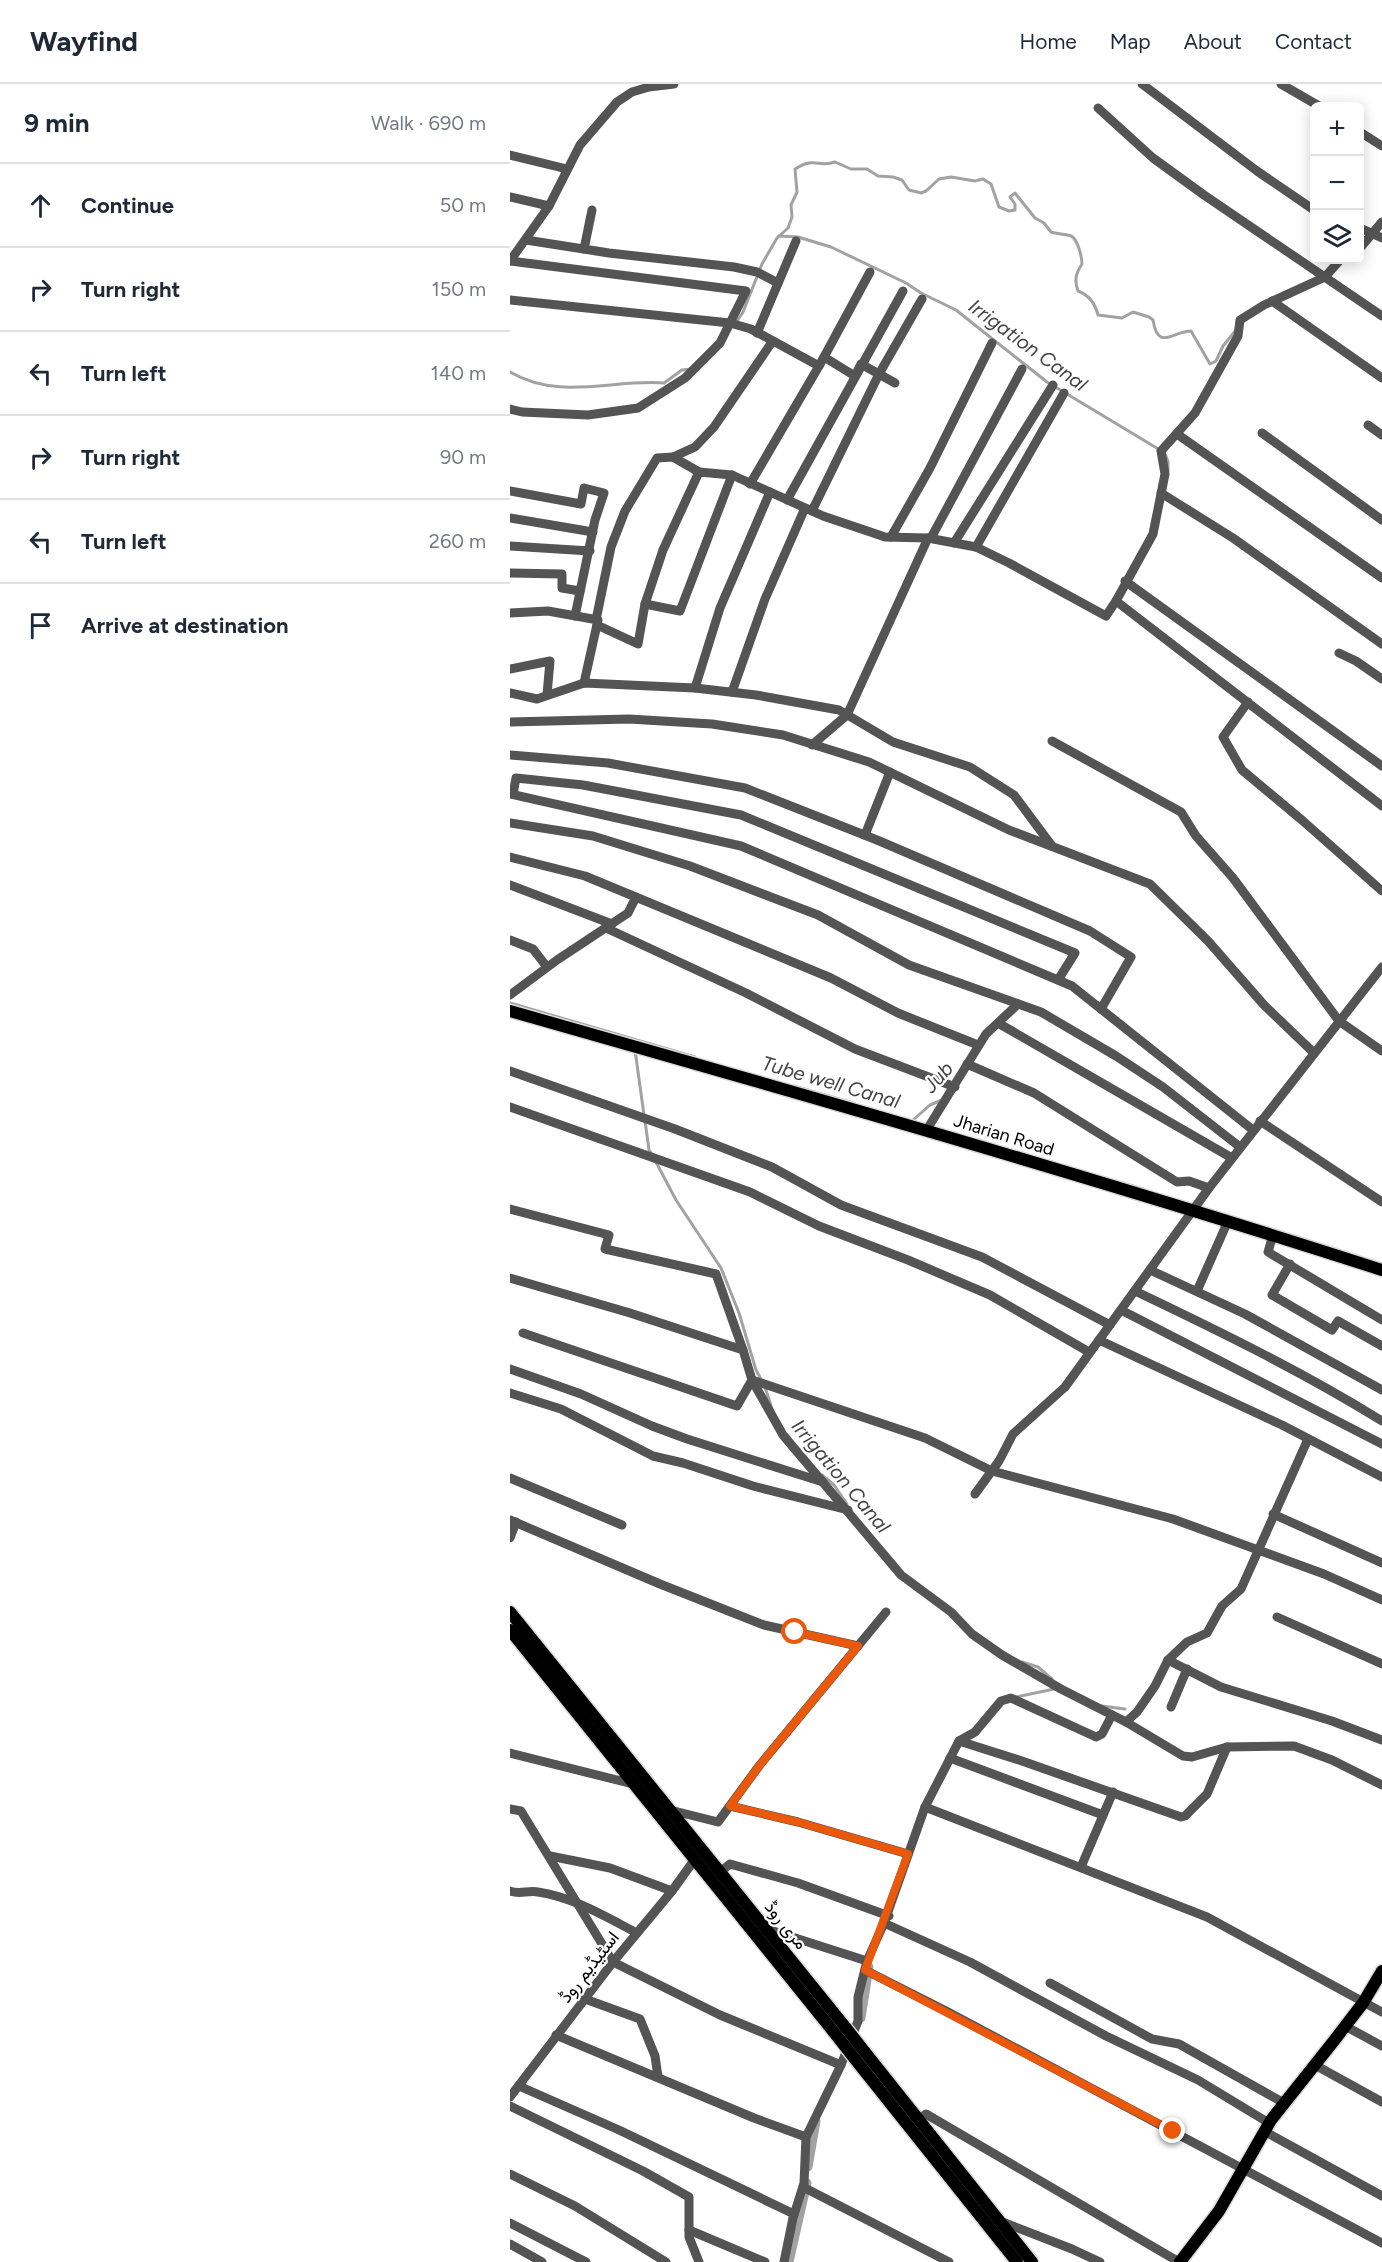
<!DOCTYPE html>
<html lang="en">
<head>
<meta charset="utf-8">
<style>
  :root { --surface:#fff; --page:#f6f6f7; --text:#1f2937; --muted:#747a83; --line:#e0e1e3 }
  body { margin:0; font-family:Figtree,Vazirmatn,sans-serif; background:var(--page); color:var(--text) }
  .controls { position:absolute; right:18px; top:18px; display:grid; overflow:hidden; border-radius:9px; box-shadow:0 3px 15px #0003 }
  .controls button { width:54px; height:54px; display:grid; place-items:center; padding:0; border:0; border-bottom:2px solid var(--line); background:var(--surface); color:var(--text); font:30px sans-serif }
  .stop { position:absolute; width:18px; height:18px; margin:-14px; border:4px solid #ea580c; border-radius:50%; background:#fff }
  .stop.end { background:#ea580c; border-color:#fff; box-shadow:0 2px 6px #0008 }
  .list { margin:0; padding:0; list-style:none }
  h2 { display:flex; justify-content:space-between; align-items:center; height:78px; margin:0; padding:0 24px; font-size:26px }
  h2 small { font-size:20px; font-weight:400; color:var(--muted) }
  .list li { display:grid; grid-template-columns:39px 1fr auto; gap:18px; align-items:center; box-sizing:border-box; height:84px; padding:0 24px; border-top:2px solid var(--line) }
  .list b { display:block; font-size:22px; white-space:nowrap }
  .list em { font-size:20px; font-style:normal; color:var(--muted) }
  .icon { flex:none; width:33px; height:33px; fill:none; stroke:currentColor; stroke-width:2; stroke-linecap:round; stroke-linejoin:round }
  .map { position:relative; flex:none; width:872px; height:2178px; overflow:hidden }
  header { display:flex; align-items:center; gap:36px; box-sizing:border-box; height:84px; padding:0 30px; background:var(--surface); border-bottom:2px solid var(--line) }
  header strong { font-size:28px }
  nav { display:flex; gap:33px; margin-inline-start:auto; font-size:21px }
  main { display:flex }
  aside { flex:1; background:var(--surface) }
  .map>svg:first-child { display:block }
</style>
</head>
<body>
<header>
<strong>Wayfind</strong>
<nav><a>Home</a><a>Map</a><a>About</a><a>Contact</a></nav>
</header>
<main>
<aside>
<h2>9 min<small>Walk · 690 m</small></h2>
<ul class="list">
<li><svg class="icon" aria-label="ahead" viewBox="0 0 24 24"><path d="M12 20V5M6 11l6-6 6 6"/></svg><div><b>Continue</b></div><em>50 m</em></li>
<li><svg class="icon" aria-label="right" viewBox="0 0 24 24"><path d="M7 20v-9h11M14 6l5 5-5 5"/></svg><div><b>Turn right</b></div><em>150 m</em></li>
<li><svg class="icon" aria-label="left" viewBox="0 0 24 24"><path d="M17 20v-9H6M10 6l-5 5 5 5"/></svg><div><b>Turn left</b></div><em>140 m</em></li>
<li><svg class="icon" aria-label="right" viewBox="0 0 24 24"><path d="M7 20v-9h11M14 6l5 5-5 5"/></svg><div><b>Turn right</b></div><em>90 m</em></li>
<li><svg class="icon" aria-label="left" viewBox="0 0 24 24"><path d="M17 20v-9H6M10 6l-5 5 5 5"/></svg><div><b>Turn left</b></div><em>260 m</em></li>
<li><svg class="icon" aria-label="arrive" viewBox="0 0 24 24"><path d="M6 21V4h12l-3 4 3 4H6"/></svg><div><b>Arrive at destination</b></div></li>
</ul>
</aside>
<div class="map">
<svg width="872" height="2178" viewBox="0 0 872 2178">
  <rect width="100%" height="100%" fill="#fff"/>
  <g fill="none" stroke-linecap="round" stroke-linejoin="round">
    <g stroke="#a2a2a2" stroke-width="3">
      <polyline points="269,152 288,153 321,163 396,199 411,209 446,226 537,298 650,366"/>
      <path d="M226 239 233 228 252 180 267 154 278 144 282 133 281 121 287 108 285 85C305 72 308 84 325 78L341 85H357L368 92 383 93 392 96 399 106 411 109 416 107 429 95 441 93 465 97 473 95 481 100 489 123 499 127 505 126V120L500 113 505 109 525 134 534 139 541 148C547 150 556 150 561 152 568 155 572 174 572 180 566 189 564 196 568 207 579 211 585 219 588 231L612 234 623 228 639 233 643 236C648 268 663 247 681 247L700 280 706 277 713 262 726 246"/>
      <path d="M0 288C50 317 101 295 154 299L172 286 181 285"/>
      <polyline points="655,370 658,377 658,387"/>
      <polyline points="0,919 185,973"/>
      <polyline points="125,966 134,1031"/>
      <polyline points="284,1002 343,1019"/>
      <polyline points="135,1037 139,1066 143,1072"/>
      <polyline points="402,1037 420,1021 432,1016"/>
      <polyline points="146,1078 166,1116 211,1184 229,1229 246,1286 252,1297"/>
      <polyline points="606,1097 633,1105"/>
      <polyline points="255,1303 263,1328"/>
      <polyline points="312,1391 324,1401 337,1420"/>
      <polyline points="512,1578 528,1583 542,1595"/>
      <polyline points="506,1613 544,1605"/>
      <polyline points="592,1622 615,1625"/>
    </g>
    <g stroke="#a2a2a2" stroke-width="9">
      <polyline points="351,1934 359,1883"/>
      <polyline points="298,2083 306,2037"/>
      <polyline points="279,2178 297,2099"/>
    </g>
    <g stroke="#dbdbdb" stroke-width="15">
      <g id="major">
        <path d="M0 927C292 1010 583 1093 872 1186"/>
        <polyline points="0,1528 336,1944"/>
        <polyline points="0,1546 327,1952"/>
        <polyline points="354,1967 522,2178"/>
        <polyline points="345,1975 507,2178"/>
        <polyline points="670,2178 709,2127 761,2036 823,1958 853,1919 872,1887"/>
      </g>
    </g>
    <g stroke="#545454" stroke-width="9">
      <polyline points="632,0 747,87 804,126"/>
      <polyline points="771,0 809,22"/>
      <polyline points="588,24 643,74 694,111 872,232"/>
      <polyline points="850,48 872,62"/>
      <polyline points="0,71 57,85"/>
      <polyline points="0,113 39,122"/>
      <polyline points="850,144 872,154"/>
      <polyline points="16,156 99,169 224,183 247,188 268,199"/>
      <polyline points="850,164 872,138"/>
      <polyline points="74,165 82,126"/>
      <polyline points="0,177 236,207 210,259 175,294 128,324 78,331 12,328 0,325"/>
      <polyline points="0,177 39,122 70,61 107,18 122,8 139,3 164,0"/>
      <polyline points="0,216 220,239 241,245 309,282 314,273 345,292 351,280 385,299"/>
      <polyline points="762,217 872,294"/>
      <polyline points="247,249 286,157"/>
      <polyline points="314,273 360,188"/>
      <polyline points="858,341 872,351"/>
      <polyline points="752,349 872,436"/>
      <polyline points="667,350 872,494"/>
      <polyline points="163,373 185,363 204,343 262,258"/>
      <polyline points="240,400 309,282"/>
      <polyline points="0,407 71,420 74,404 94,409 85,436 65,532"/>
      <polyline points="260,408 313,432 375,453 418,454 466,463 499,479 596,532 606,517 872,722"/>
      <polyline points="651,409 723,454 872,560"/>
      <polyline points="277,416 393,207"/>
      <polyline points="302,427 369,290 412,215"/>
      <polyline points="0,434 83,448"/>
      <polyline points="381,453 420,384 482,259"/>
      <polyline points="421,454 512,285"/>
      <polyline points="444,459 543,301"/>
      <polyline points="0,462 80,467"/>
      <polyline points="466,463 554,309"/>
      <polyline points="0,489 52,490 52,504 70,507"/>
      <polyline points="615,497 872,682"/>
      <polyline points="606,517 643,450 655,390 651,367 685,329 728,252 730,236 754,221 815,193 830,176"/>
      <polyline points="135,520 170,527 222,391"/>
      <polyline points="0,529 38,527 88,536 74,599"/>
      <polyline points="86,536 101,463 115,427 147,374 163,373 189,388"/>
      <polyline points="87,541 128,560 135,520 153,466 189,388 222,391 260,408 210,524 185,604"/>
      <polyline points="829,569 846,577 872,595"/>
      <polyline points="0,585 40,577 37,611"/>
      <polyline points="222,608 255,515 295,424"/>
      <polyline points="0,609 27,615 74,599 185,604 246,611 329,626 383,658 460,683 504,711 542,762"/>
      <polyline points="738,618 713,653 732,686 793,737 872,807"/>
      <polyline points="0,638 119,635 202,640 273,651 359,678 499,746 640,800 698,857 754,921 804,969"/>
      <polyline points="542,657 671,728 686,752 723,794 829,937 872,967"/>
      <polyline points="302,661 337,631 418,454"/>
      <polyline points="0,671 98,679 235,704 367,756 580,847 621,873 591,925"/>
      <polyline points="0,710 231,762 562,902 743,1046"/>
      <polyline points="3,710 6,694 73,701 231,731 565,869 548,896"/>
      <polyline points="0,739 83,752 180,782 308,831 399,881 531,928 606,972 653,1003 730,1063"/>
      <polyline points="355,751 380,688"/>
      <polyline points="0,773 75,792 321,894 388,929 468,961"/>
      <polyline points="0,801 102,840"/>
      <polyline points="96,844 236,909 345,965 445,1003"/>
      <polyline points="0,856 23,865 37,883"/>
      <polyline points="0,911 47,876 118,829 126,813"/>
      <polyline points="488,939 722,1074"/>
      <polyline points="457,980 524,1009 667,1098 679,1097 699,1104"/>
      <polyline points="0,987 165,1045 262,1083 331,1121 472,1173 600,1241"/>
      <polyline points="0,1023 240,1108 309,1142 398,1176 480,1211 579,1268"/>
      <polyline points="750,1037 872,1118"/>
      <polyline points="416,1047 476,950 508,920"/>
      <polyline points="0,1125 99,1151 95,1165 206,1190 233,1266"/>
      <polyline points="763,1151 758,1168 872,1236"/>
      <polyline points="780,1180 762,1211 822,1246 828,1237 872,1262"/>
      <polyline points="640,1186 735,1230 872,1306"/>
      <polyline points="0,1194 120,1229 233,1266 242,1296 227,1322 13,1249"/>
      <path d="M625 1207C709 1247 793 1288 872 1337"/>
      <polyline points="687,1207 718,1137"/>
      <polyline points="611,1226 872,1360"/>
      <polyline points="589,1256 772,1341 872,1393"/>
      <polyline points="0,1285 71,1310 142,1342 177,1355 313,1398"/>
      <polyline points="242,1296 273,1351 391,1491 441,1528 462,1550 492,1571 551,1605 616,1638 673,1672 682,1673 717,1663 784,1662 822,1676 872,1701"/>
      <polyline points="242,1296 415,1354 482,1387 663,1435 814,1490 872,1516"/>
      <polyline points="0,1309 51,1325 143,1372 173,1379 243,1402 338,1426"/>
      <polyline points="0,1394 112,1441"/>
      <polyline points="465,1410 489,1377 503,1350 555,1303 699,1104 872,883"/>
      <polyline points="763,1430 872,1479"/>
      <polyline points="0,1436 150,1500 254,1541 348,1562"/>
      <polyline points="0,1454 6,1438"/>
      <polyline points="767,1533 872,1580"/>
      <polyline points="658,1576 711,1603 822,1637 872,1656"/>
      <polyline points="661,1623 677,1585"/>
      <polyline points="616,1638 627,1628 645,1602 658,1576 677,1558 697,1549 712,1522 731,1505 798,1355"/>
      <polyline points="449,1657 512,1677 671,1733 675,1732 697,1710 717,1663"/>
      <polyline points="0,1669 123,1700"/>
      <polyline points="440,1674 593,1731"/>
      <polyline points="220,1722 288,1738 398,1770"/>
      <polyline points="415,1723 697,1833 872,1928"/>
      <polyline points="0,1725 11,1727 103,1878 210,1931 331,1981"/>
      <polyline points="160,1726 208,1738 249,1682 376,1528"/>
      <polyline points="40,1772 100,1784 162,1807"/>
      <polyline points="571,1783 603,1708"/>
      <polyline points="210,1788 220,1780 288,1799 379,1832"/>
      <path d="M0 1807C9 1811 18 1806 28 1808 63 1813 96 1833 127 1849"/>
      <polyline points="374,1839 460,1878 596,1952 688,1996 759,2039"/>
      <polyline points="254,1844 357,1877"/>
      <polyline points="355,1886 438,1928 872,2159"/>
      <polyline points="540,1899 642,1955 669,1960 774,2019"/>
      <polyline points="75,1915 130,1935 145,1972 148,1993"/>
      <polyline points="835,1942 872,1962"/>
      <polyline points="46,1951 244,2034 296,2053"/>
      <polyline points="805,1981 872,2018"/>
      <polyline points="9,2002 109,2046 284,2130"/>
      <polyline points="0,2013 103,1878 162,1807 185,1775"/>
      <polyline points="0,2022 133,2087 179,2113 179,2153 189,2178"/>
      <polyline points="410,2035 416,2030 669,2178"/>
      <polyline points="754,2047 872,2112"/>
      <polyline points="0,2090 65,2122 156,2178"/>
      <polyline points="293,2103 439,2178"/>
      <polyline points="490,2137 562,2165 590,2178"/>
      <polyline points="0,2139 76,2178"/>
      <polyline points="179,2146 255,2178"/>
      <polyline points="0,2160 32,2178"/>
      <polyline points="274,2178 283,2134 294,2099 296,2053 331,1981 348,1937 348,1913 357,1877 374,1839 415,1723 449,1657 465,1648 491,1617 501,1614 586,1653 592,1650 602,1631"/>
    </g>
    <use href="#major" stroke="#000" stroke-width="12"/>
    <g stroke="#dbdbdb" stroke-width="15" stroke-linecap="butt">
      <g id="major-bridge">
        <polyline points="336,1944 354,1967"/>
        <polyline points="327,1952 345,1975"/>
      </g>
    </g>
    <use href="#major-bridge" stroke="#000" stroke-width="12"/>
  </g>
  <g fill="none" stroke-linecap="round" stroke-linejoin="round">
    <polyline stroke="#ea580c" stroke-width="8" points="285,1548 348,1562 249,1682 220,1722 288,1738 398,1770 355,1886 663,2047"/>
  </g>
  <g text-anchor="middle" stroke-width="4.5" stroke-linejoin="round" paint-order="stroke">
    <g font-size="18" fill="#000" stroke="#fff">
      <text transform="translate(494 1051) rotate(17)" y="6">Jharian Road</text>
      <text transform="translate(276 1841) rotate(51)" y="6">مری روڈ</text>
      <text transform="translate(79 1883) rotate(-52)" y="6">اسٹیڈیم روڈ</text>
    </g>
    <g font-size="20" font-style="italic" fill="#434343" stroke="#fff">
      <text transform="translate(518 261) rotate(36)" y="7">Irrigation Canal</text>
      <text transform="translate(428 993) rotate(-48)" y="7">Jub</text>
      <text transform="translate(321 998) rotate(16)" y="7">Tube well Canal</text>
      <text transform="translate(331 1392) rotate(50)" y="7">Irrigation Canal</text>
    </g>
  </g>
</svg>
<div class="controls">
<button>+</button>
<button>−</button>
<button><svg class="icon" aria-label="layers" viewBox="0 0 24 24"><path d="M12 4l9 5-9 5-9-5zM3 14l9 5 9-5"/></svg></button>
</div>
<div class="stop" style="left:285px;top:1548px"></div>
<div class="stop end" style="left:663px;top:2047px"></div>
</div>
</main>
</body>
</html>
